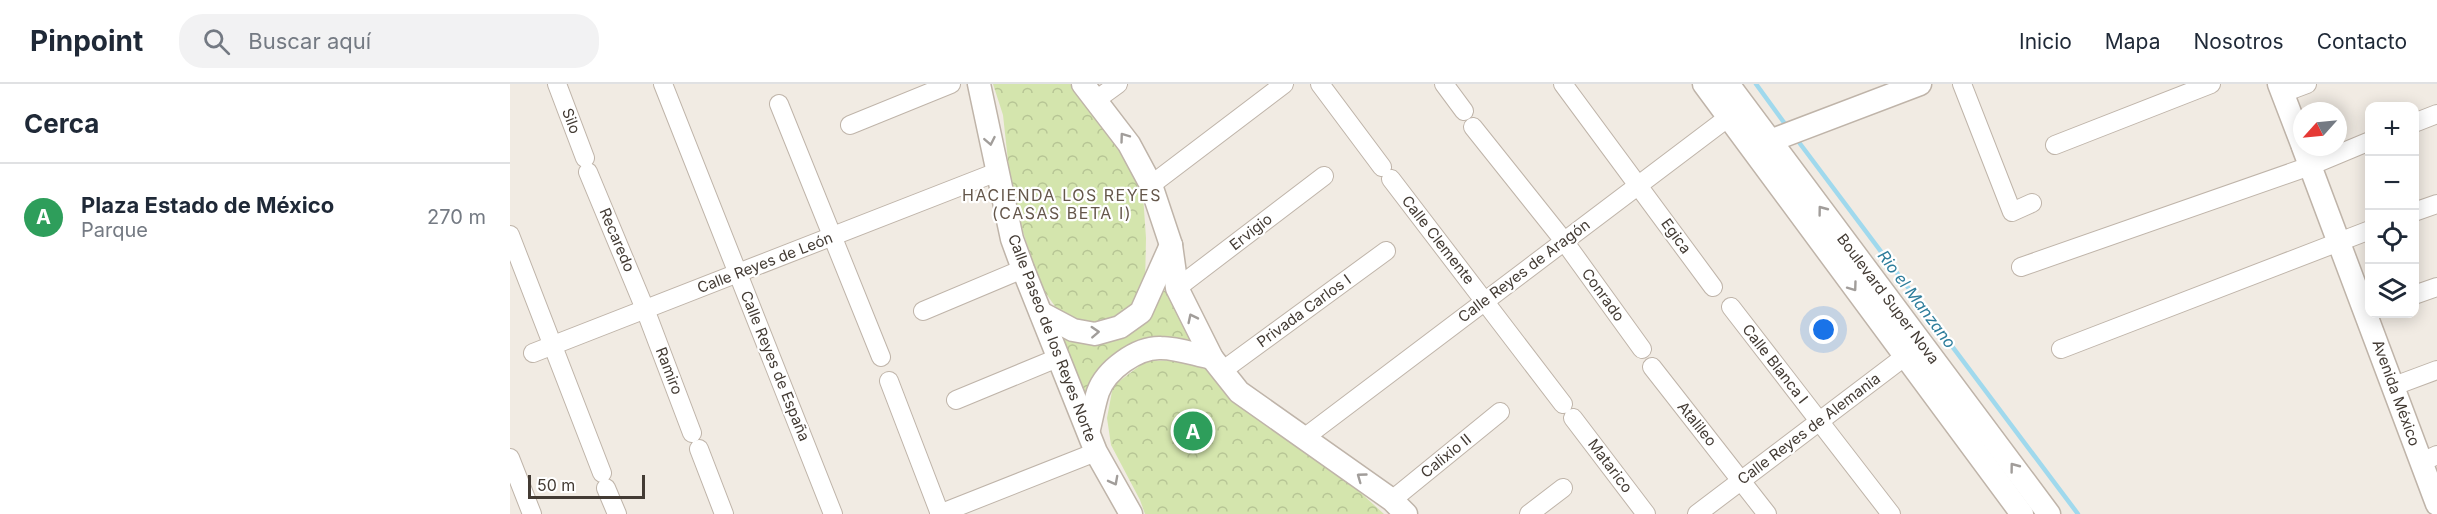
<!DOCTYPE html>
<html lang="es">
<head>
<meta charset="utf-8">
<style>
  :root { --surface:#fff; --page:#f2f2f3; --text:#1f2937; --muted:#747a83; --line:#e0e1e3; --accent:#f31a19 }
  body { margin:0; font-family:Inter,sans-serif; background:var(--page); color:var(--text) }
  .controls { position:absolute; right:18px; top:18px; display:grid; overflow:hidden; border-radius:12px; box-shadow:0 3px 15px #0003 }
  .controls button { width:54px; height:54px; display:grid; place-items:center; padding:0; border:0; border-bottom:2px solid var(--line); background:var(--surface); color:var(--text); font:30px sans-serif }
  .compass { position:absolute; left:1783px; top:18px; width:54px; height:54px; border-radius:50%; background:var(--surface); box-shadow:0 3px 15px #0003; rotate:243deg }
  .scale { position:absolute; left:18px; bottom:15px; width:117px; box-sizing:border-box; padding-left:6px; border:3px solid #433b34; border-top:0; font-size:16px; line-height:21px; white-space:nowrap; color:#433b34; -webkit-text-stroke:4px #fff; paint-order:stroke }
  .you { position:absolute; left:1314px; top:246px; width:21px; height:21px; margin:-15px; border:4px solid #fff; border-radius:50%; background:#1a73e8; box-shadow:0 0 0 9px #1a73e833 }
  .badge { display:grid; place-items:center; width:39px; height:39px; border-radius:50%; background:var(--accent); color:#fff; font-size:20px; font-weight:700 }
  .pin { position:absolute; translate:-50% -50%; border:3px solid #fff; box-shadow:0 2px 6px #0006 }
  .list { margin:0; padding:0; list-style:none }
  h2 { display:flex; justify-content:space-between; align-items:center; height:78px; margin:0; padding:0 24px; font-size:26px }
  h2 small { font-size:20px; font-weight:400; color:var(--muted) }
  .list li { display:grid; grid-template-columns:39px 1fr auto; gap:18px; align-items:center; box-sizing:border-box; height:108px; padding:0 24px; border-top:2px solid var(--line) }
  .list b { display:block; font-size:22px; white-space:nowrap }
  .list p { margin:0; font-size:20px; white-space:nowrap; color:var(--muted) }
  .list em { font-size:20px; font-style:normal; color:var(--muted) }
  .icon { flex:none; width:33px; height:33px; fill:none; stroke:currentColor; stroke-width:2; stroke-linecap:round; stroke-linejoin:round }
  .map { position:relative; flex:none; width:1927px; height:430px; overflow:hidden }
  header { display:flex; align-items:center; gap:36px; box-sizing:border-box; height:84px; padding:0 30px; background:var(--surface); border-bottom:2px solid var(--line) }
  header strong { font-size:28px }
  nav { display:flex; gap:33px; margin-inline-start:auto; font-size:21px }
  .search { width:420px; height:54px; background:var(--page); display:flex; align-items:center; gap:15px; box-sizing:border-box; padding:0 21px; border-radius:24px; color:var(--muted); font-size:22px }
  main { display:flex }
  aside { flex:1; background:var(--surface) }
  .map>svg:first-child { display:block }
</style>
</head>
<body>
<header>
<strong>Pinpoint</strong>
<div class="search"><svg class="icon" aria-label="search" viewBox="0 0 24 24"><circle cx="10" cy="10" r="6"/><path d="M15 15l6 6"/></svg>Buscar aquí</div>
<nav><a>Inicio</a><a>Mapa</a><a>Nosotros</a><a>Contacto</a></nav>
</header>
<main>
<aside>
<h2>Cerca<small></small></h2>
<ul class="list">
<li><span class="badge" style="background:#2e9e5b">A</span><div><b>Plaza Estado de México</b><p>Parque</p></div><em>270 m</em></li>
</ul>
</aside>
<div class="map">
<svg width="1927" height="430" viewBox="0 0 1927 430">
  <defs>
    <pattern id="forest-crowns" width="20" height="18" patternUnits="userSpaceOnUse" patternTransform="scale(1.5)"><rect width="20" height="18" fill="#d4e5ad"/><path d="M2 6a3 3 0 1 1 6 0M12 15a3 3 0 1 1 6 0" fill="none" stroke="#b7c595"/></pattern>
  </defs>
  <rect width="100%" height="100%" fill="#f1ebe3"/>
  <g fill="url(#forest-crowns)">
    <polygon points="483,0 560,0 609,64 633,111 636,154 635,202 618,228 579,240 549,228 530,201 513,148 499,86 493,31"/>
    <polygon points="653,206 657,208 683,259 659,256 574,315 551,250 566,255"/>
    <polygon points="669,276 703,288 737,328 820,381 874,430 635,430 630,416 601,361 597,334 603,302 636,277"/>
  </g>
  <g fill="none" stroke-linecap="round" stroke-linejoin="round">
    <g stroke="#a0d9ed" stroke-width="4.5">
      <polyline points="1246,0 1278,44"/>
      <polyline points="1285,53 1568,430"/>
    </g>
    <g stroke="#bfb4a9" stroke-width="20">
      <g id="minor">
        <polyline points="47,0 75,74"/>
        <polyline points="153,0 323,430"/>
        <polyline points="810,0 872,83"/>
        <polyline points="934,0 954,27"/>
        <polyline points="1053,0 1203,203"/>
        <polyline points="1452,0 1502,128 1522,119"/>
        <polyline points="1773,9 1797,0"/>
        <polyline points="586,16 608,0"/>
        <polyline points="269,20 371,273"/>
        <polyline points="1904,39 1927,30"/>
        <polyline points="340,41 441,0"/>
        <polyline points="963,43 1054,157 1132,265"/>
        <polyline points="1545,61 1701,0"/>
        <polyline points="78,88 135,225 182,349"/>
        <polyline points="881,95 1053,320"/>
        <polyline points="641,101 774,0"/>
        <polyline points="1904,128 1927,120"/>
        <polyline points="0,151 92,389"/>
        <polyline points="1511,183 1800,82 1860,57"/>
        <polyline points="667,204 814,92"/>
        <polyline points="1904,211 1927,203"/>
        <polyline points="1221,223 1381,430"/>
        <polyline points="413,227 513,185"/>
        <polyline points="1551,265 1860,146"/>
        <polyline points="23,269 487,88"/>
        <polyline points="1142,283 1257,430"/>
        <polyline points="712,287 876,167"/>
        <polyline points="379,297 430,430"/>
        <polyline points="1884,302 1927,286"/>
        <polyline points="446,316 550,273"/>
        <polyline points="1063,334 1136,430"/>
        <polyline points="794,354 1228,26"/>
        <polyline points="189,365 214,430"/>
        <polyline points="0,374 22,430"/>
        <polyline points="1912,378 1927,371"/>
        <polyline points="96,404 107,430"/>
        <polyline points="882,416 990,328"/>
        <polyline points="429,430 586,368"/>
        <polyline points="1019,430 1053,404"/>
        <polyline points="1187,430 1406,264"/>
      </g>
    </g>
    <g stroke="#bfb4a9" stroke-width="25">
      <g id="tertiary">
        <polyline points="469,0 502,155 513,185 586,368 621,430"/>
        <polyline points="573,0 619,60 641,101 661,161 667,204 702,274 729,308 882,416 896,430"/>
        <polyline points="1194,0 1512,430"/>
        <polyline points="1218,0 1539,430"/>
        <polyline points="1769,0 1792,60"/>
        <polyline points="1260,57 1410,0"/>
        <polyline points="1793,63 1927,420"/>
        <polyline points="531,229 563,246 585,250 610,243 631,228 661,161"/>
        <path d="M579 345C582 333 584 320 588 308 596 286 627 263 651 264 668 264 686 271 702 274"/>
      </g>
    </g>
    <use href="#minor" stroke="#fff" stroke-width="18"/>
    <use href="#tertiary" stroke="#fff" stroke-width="22"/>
  </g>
  <defs><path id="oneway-chevron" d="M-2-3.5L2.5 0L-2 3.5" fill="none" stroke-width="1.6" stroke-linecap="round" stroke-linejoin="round" transform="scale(1.5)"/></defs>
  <g stroke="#a19d9a">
    <use href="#oneway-chevron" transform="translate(614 53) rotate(-126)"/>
    <use href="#oneway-chevron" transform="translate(480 57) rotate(79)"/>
    <use href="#oneway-chevron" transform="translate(1312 126) rotate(-127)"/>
    <use href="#oneway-chevron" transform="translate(1343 203) rotate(54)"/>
    <use href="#oneway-chevron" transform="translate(682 234) rotate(-116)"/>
    <use href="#oneway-chevron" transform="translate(585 248) rotate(-3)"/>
    <use href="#oneway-chevron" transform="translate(1504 383) rotate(-127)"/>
    <use href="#oneway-chevron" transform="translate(851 393) rotate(-144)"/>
    <use href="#oneway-chevron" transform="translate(604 397) rotate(62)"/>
  </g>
  <g text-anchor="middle" stroke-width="4.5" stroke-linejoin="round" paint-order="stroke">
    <g font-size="15" fill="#433b34" stroke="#fff">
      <text transform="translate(61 37) rotate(69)" y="5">Silo</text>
      <text transform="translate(741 148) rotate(-38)" y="5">Ervigio</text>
      <text transform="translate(1166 152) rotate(54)" y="5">Egica</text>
      <text transform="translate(107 156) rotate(67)" y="5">Recaredo</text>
      <text transform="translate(928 156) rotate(52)" y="5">Calle Clemente</text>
      <text transform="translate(255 179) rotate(-21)" y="5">Calle Reyes de León</text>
      <text transform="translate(1014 187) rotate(-37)" y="5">Calle Reyes de Aragón</text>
      <text transform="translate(1093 211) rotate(54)" y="5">Conrado</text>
      <text transform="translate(1378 215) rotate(53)" y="5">Boulevard Super Nova</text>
      <text transform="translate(794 227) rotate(-36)" y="5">Privada Carlos I</text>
      <text transform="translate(542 254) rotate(69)" y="5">Calle Paseo de los Reyes Norte</text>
      <text transform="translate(1265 280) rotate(52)" y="5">Calle Blanca I</text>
      <text transform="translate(265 282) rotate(68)" y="5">Calle Reyes de España</text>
      <text transform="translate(159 287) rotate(69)" y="5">Ramiro</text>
      <text transform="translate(1886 309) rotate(70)" y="5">Avenida México</text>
      <text transform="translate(1187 340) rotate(51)" y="5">Atalileo</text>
      <text transform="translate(1299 345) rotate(-37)" y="5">Calle Reyes de Alemania</text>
      <text transform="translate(936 372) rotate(-39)" y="5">Calixio II</text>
      <text transform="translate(1100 382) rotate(53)" y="5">Matarico</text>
    </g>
    <g font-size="16" letter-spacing="1.5" fill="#65574b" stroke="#fff">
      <text x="552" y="117">HACIENDA LOS REYES<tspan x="552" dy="18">(CASAS BETA I)</tspan></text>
    </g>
    <g font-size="16" font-style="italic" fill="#2e7d9b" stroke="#fff">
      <text transform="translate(1407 215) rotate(53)" y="6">Rio el Manzano</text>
    </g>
  </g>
</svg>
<div class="controls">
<button>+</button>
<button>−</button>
<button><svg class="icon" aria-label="locate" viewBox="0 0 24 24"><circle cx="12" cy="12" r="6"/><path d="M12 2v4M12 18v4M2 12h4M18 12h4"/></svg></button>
<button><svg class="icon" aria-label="layers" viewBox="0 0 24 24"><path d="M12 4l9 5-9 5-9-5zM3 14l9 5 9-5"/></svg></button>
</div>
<svg class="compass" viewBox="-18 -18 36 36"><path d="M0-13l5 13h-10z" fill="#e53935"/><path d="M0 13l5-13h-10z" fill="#747a83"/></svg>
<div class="scale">50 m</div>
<div class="you"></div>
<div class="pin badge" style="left:683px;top:347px;background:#2e9e5b">A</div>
</div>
</main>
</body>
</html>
